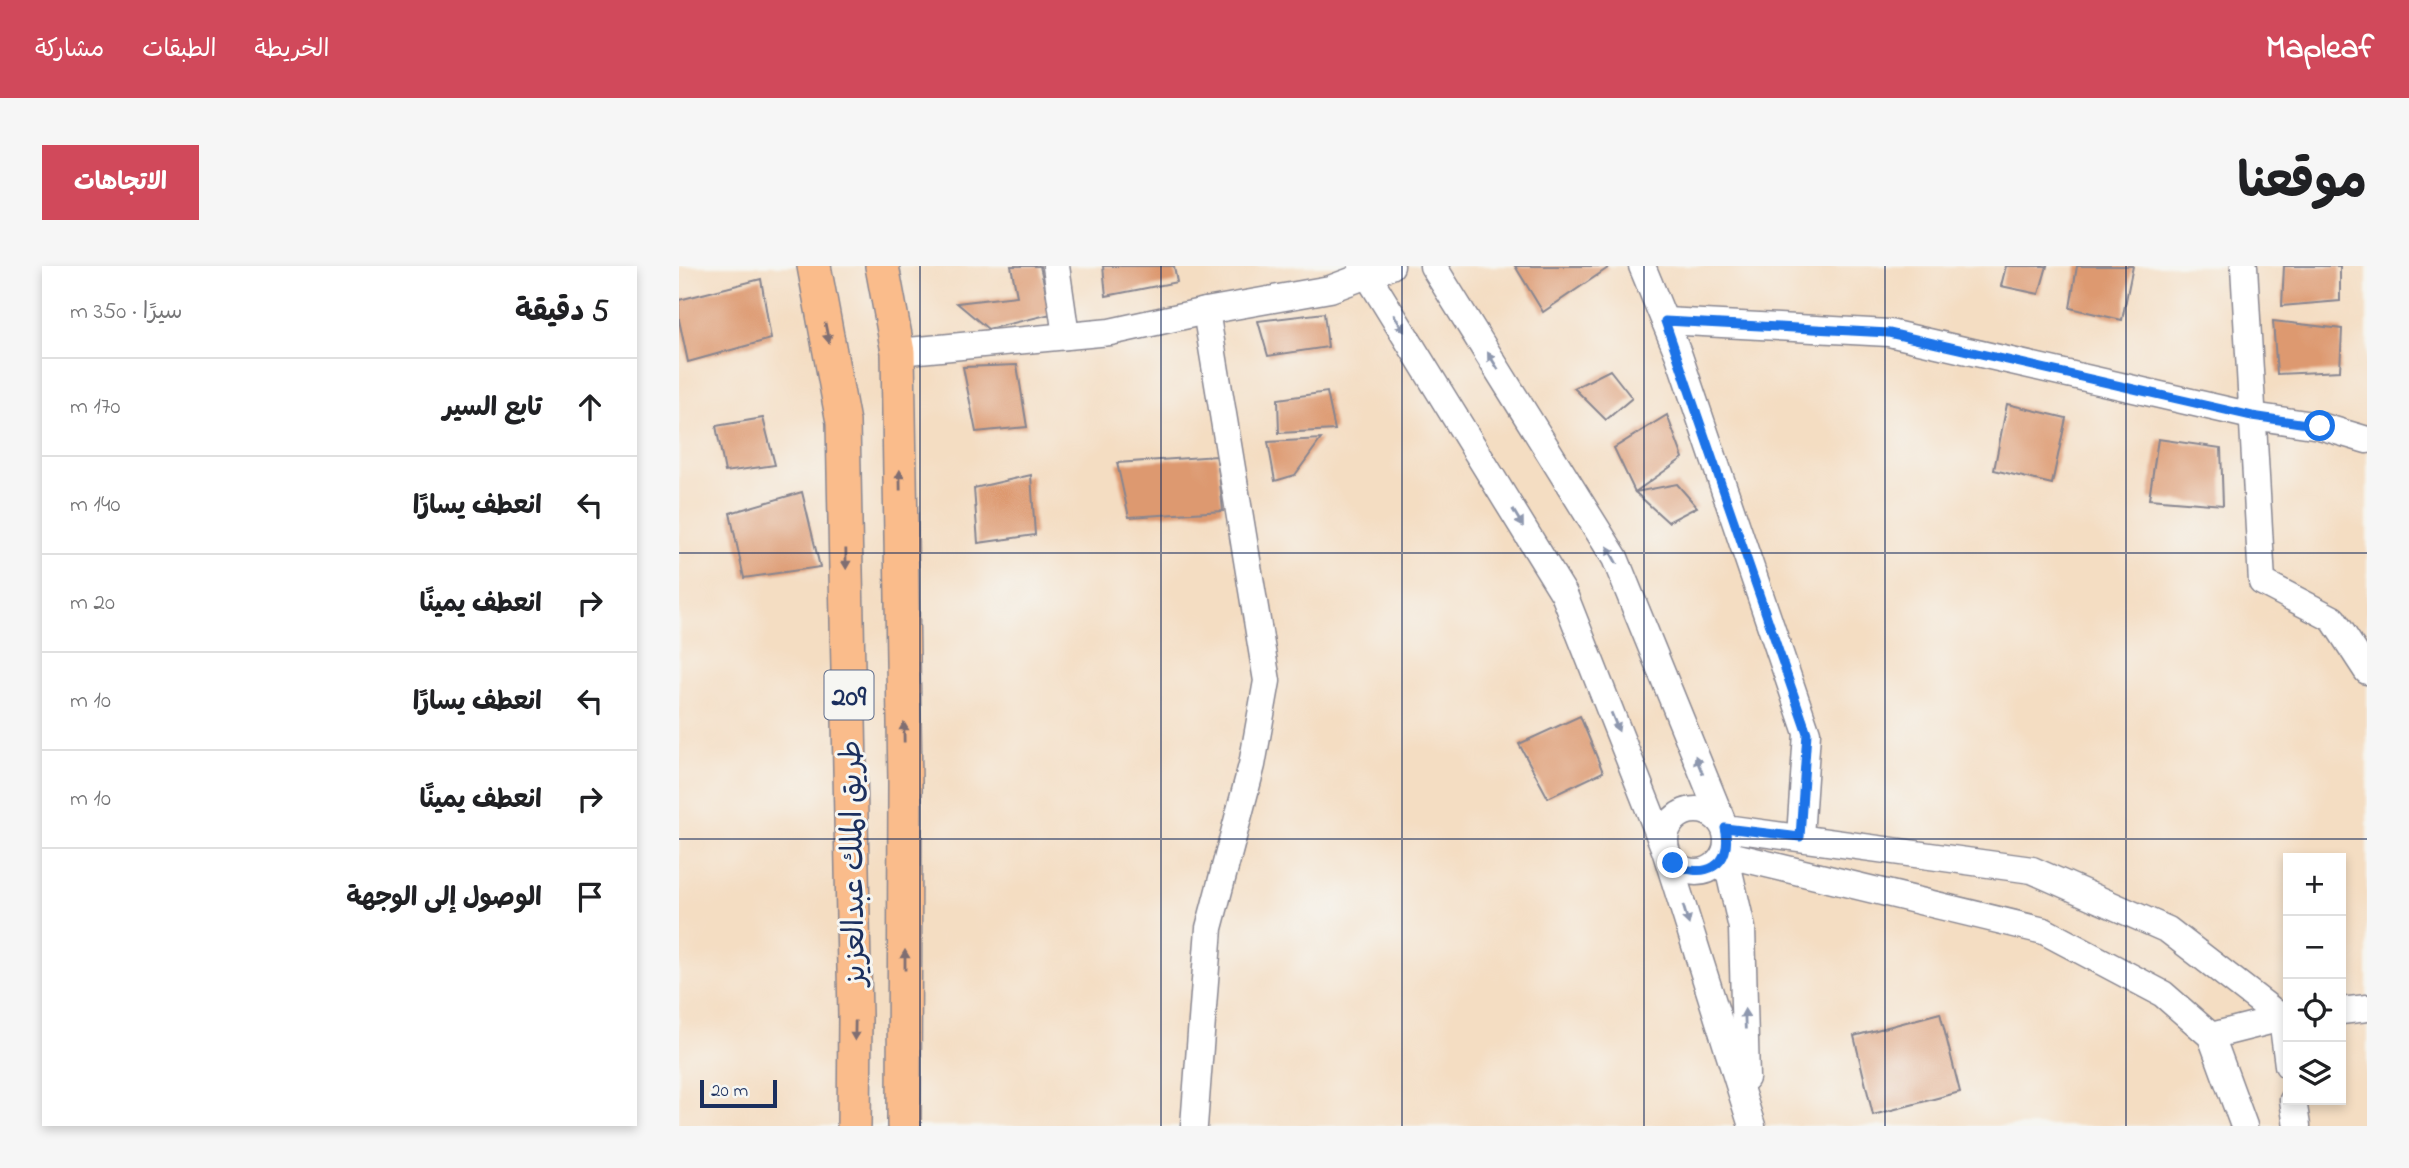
<!DOCTYPE html>
<html lang="ar">
<head>
<meta charset="utf-8">
<style>
  :root { --surface:#fff; --page:#f6f6f6; --text:#202124; --muted:#757577; --line:#e0e0e0; --accent:#d1495b }
  body { margin:0; font-family:"Indie Flower","Playpen Sans Arabic",sans-serif; background:var(--page); color:var(--text); direction:rtl }
  .controls { position:absolute; right:21px; bottom:21px; display:grid; overflow:hidden; border-radius:0px; box-shadow:0 4px 10px #0003 }
  .controls button { width:63px; height:63px; display:grid; place-items:center; padding:0; border:0; border-bottom:2px solid var(--line); background:var(--surface); color:var(--text); font:35px sans-serif }
  .scale { position:absolute; left:21px; bottom:18px; width:77px; box-sizing:border-box; padding-left:7px; border:4px solid #1b2f5e; border-top:0; font-size:19px; line-height:24px; white-space:nowrap; color:#1b2f5e; -webkit-text-stroke:5px #f6f6f2; paint-order:stroke }
  .stop { position:absolute; width:21px; height:21px; margin:-16px; border:5px solid #1a73e8; border-radius:50%; background:#fff }
  .stop.end { background:#1a73e8; border-color:#fff; box-shadow:0 2px 7px #0008 }
  .list { margin:0; padding:0; list-style:none }
  h2 { display:flex; justify-content:space-between; align-items:center; height:91px; margin:0; padding:0 28px; font-size:30px }
  h2 small { font-size:23px; font-weight:400; color:var(--muted) }
  .list li { display:grid; grid-template-columns:46px 1fr auto; gap:21px; align-items:center; box-sizing:border-box; height:98px; padding:0 28px; border-top:2px solid var(--line) }
  .list b { display:block; font-size:26px; white-space:nowrap }
  .list em { font-size:23px; font-style:normal; color:var(--muted) }
  .icon { flex:none; width:38px; height:38px; fill:none; stroke:currentColor; stroke-width:2; stroke-linecap:round; stroke-linejoin:round }
  .map { position:relative; flex:none; width:1688px; height:860px; overflow:hidden; direction:ltr; border-radius:0px }
  header { display:flex; align-items:center; gap:42px; box-sizing:border-box; height:98px; padding:0 35px; background:var(--accent); color:#fff }
  header strong { font-size:33px }
  nav { display:flex; gap:38px; margin-inline-start:auto; font-size:24px }
  .intro { display:flex; align-items:center; justify-content:space-between; box-sizing:border-box; height:168px; padding:0 42px }
  h1 { margin:0; font-size:49px }
  .button { padding:18px 32px; border-radius:0px; background:var(--accent); color:#fff; font-size:24px; font-weight:700 }
  main { display:flex; gap:42px; padding:0 42px }
  aside { flex:1; background:var(--surface); border-radius:0px; box-shadow:0 4px 10px #0003 }
  .map>svg:first-child { display:block }
</style>
</head>
<body>
<header>
<strong>Mapleaf</strong>
<nav><a>الخريطة</a><a>الطبقات</a><a>مشاركة</a></nav>
</header>
<div class="intro"><h1>موقعنا</h1><a class="button">الاتجاهات</a></div>
<main>
<div class="map">
<svg width="1688" height="860" viewBox="0 0 1688 860">
  <rect width="100%" height="100%" fill="#f6f6f2"/>
  <filter id="ink" filterUnits="userSpaceOnUse"><feTurbulence type="fractalNoise" baseFrequency=".0143" numOctaves="2"/><feDisplacementMap in="SourceGraphic" scale="14" xChannelSelector="R" yChannelSelector="G"/><feConvolveMatrix kernelMatrix="1 2 1 2 8 2 1 2 1" color-interpolation-filters="sRGB"/></filter>
  <filter id="wash" filterUnits="userSpaceOnUse"><feTurbulence type="fractalNoise" baseFrequency=".00686" numOctaves="4" result="noise"/><feDisplacementMap in="SourceGraphic" scale="28" xChannelSelector="R" yChannelSelector="G"/><feGaussianBlur stdDeviation="1.57" result="paint"/><feColorMatrix in="noise" values="0 0 0 0 0 0 0 0 0 0 0 0 0 0 0 0 0 1.4 0 .05"/><feComposite in="paint" operator="in"/></filter>
  <g filter="url(#wash)">
    <rect width="100%" height="100%" fill="#f4ddc2"/>
    <g id="blocks">
      <g fill="#dd9970">
        <polygon points="332,0 361,0 372,48 309,63 278,37 338,30"/>
        <polygon points="424,0 495,0 498,16 427,30"/>
        <polygon points="836,0 928,0 929,2 864,46"/>
        <polygon points="1327,0 1368,0 1360,28 1322,20"/>
        <polygon points="1398,0 1454,0 1443,54 1391,42"/>
        <polygon points="1605,0 1661,0 1661,35 1603,40"/>
        <polygon points="82,13 92,73 9,96 0,54 0,34"/>
        <polygon points="645,47 649,81 589,90 579,55"/>
        <polygon points="1594,55 1663,63 1661,105 1598,108"/>
        <polygon points="338,99 348,161 297,166 284,101"/>
        <polygon points="931,104 953,132 927,154 895,122"/>
        <polygon points="648,126 656,164 600,167 599,133"/>
        <polygon points="1328,138 1387,152 1373,218 1315,204"/>
        <polygon points="988,149 1004,192 956,226 935,182"/>
        <polygon points="84,152 96,199 46,206 37,160"/>
        <polygon points="642,173 616,209 596,215 589,176"/>
        <polygon points="1479,173 1542,182 1544,239 1470,233"/>
        <polygon points="538,190 544,245 450,251 438,197"/>
        <polygon points="352,209 356,269 299,277 295,222"/>
        <polygon points="998,218 1018,241 989,256 956,226"/>
        <polygon points="123,226 141,301 65,312 51,247"/>
        <polygon points="901,450 924,506 869,532 840,478"/>
        <polygon points="1261,747 1281,826 1194,849 1175,770"/>
      </g>
    </g>
  </g>
  <g filter="url(#ink)">
    <use href="#blocks" fill-opacity="0" stroke="#888690" stroke-width="2"/>
    <g fill="none" stroke-linecap="round" stroke-linejoin="round">
      <g stroke="#888690" stroke-width="29">
        <g id="minor">
          <polyline points="377,0 387,70"/>
          <polyline points="683,0 885,328 986,584 1073,860"/>
          <polyline points="754,0 936,292 1046,562 1353,604 1489,664 1603,752"/>
          <polyline points="963,0 1000,90 1128,467 1121,571"/>
          <polyline points="1565,0 1583,316 1654,353 1688,405"/>
          <polyline points="986,55 1210,67 1573,150 1641,160 1688,174"/>
          <polyline points="219,86 431,66 527,45 651,23 712,0"/>
          <circle cx="1017" cy="575" r="31"/>
          <polyline points="1662,745 1688,742"/>
          <polyline points="1609,751 1603,752 1609,799"/>
          <polyline points="1532,770 1603,752"/>
          <polyline points="1067,812 1063,662 1046,588 1365,665 1484,728 1532,770 1565,860"/>
          <polyline points="1614,834 1618,860"/>
          <polyline points="515,860 530,662 573,499 588,415 527,45"/>
        </g>
      </g>
      <g stroke="#888690" stroke-width="36">
        <g id="major">
          <polyline points="135,0 164,156 176,751 175,860"/>
          <polyline points="203,0 219,86 226,517 225,860"/>
        </g>
      </g>
      <use href="#minor" stroke="#fff" stroke-width="26"/>
      <use href="#major" stroke="#fabc8b" stroke-width="33"/>
    </g>
    <defs><path id="oneway-solid" d="M-6-.8H1V-3.2L6.5 0L1 3.2V.8H-6Z" transform="scale(1.75)"/></defs>
    <g fill="#8d97ae">
      <use href="#oneway-solid" transform="translate(720 57) rotate(59)"/>
      <use href="#oneway-solid" transform="translate(814 95) rotate(-122)"/>
      <use href="#oneway-solid" transform="translate(839 252) rotate(59)"/>
      <use href="#oneway-solid" transform="translate(933 289) rotate(-119)"/>
      <use href="#oneway-solid" transform="translate(936 456) rotate(68)"/>
      <use href="#oneway-solid" transform="translate(1020 499) rotate(-112)"/>
      <use href="#oneway-solid" transform="translate(1007 649) rotate(73)"/>
      <use href="#oneway-solid" transform="translate(1066 753) rotate(-92)"/>
    </g>
    <g fill="#7f6e72">
      <use href="#oneway-solid" transform="translate(148 67) rotate(79)"/>
      <use href="#oneway-solid" transform="translate(221 214) rotate(-91)"/>
      <use href="#oneway-solid" transform="translate(167 293) rotate(89)"/>
      <use href="#oneway-solid" transform="translate(225 466) rotate(-91)"/>
      <use href="#oneway-solid" transform="translate(226 694) rotate(-90)"/>
      <use href="#oneway-solid" transform="translate(176 765) rotate(91)"/>
    </g>
  </g>
  <g fill="none" stroke-linecap="round" stroke-linejoin="round" filter="url(#ink)">
    <path stroke="#1a73e8" stroke-width="9" d="M994 597C1024 615 1055 600 1046 562L1121 571 1128 467 986 55 1210 67 1573 150 1641 160"/>
  </g>
  <path fill="none" stroke="#1b2f5e" stroke-width="2" stroke-opacity="0.55" d="M241 0V860M482 0V860M723 0V860M965 0V860M1206 0V860M1447 0V860M0 287H1688M0 573H1688"/>
  <g text-anchor="middle" stroke-width="6" stroke-linejoin="round" paint-order="stroke">
    <rect fill="#f6f6f2" stroke="#5d6b8a" stroke-width="2" x="145.5" y="404.5" width="49" height="49" rx="5"/>
    <g font-size="28" font-weight="bold" fill="#1b2f5e">
      <text x="170" y="439">209</text>
    </g>
    <g font-size="30" fill="#1b2f5e" stroke="#f6f6f2">
      <text transform="translate(173 597) rotate(-91)" y="10">طريق الملك عبدالعزيز</text>
    </g>
  </g>
</svg>
<div class="controls">
<button>+</button>
<button>−</button>
<button><svg class="icon" aria-label="locate" viewBox="0 0 24 24"><circle cx="12" cy="12" r="6"/><path d="M12 2v4M12 18v4M2 12h4M18 12h4"/></svg></button>
<button><svg class="icon" aria-label="layers" viewBox="0 0 24 24"><path d="M12 4l9 5-9 5-9-5zM3 14l9 5 9-5"/></svg></button>
</div>
<div class="scale">20 m</div>
<div class="stop" style="left:1641px;top:160px"></div>
<div class="stop end" style="left:994px;top:597px"></div>
</div>
<aside>
<h2>5 دقيقة<small>سيرًا · 350 m</small></h2>
<ul class="list">
<li><svg class="icon" aria-label="ahead" viewBox="0 0 24 24"><path d="M12 20V5M6 11l6-6 6 6"/></svg><div><b>تابع السير</b></div><em>170 m</em></li>
<li><svg class="icon" aria-label="left" viewBox="0 0 24 24"><path d="M17 20v-9H6M10 6l-5 5 5 5"/></svg><div><b>انعطف يسارًا</b></div><em>140 m</em></li>
<li><svg class="icon" aria-label="right" viewBox="0 0 24 24"><path d="M7 20v-9h11M14 6l5 5-5 5"/></svg><div><b>انعطف يمينًا</b></div><em>20 m</em></li>
<li><svg class="icon" aria-label="left" viewBox="0 0 24 24"><path d="M17 20v-9H6M10 6l-5 5 5 5"/></svg><div><b>انعطف يسارًا</b></div><em>10 m</em></li>
<li><svg class="icon" aria-label="right" viewBox="0 0 24 24"><path d="M7 20v-9h11M14 6l5 5-5 5"/></svg><div><b>انعطف يمينًا</b></div><em>10 m</em></li>
<li><svg class="icon" aria-label="arrive" viewBox="0 0 24 24"><path d="M6 21V4h12l-3 4 3 4H6"/></svg><div><b>الوصول إلى الوجهة</b></div></li>
</ul>
</aside>
</main>
</body>
</html>
